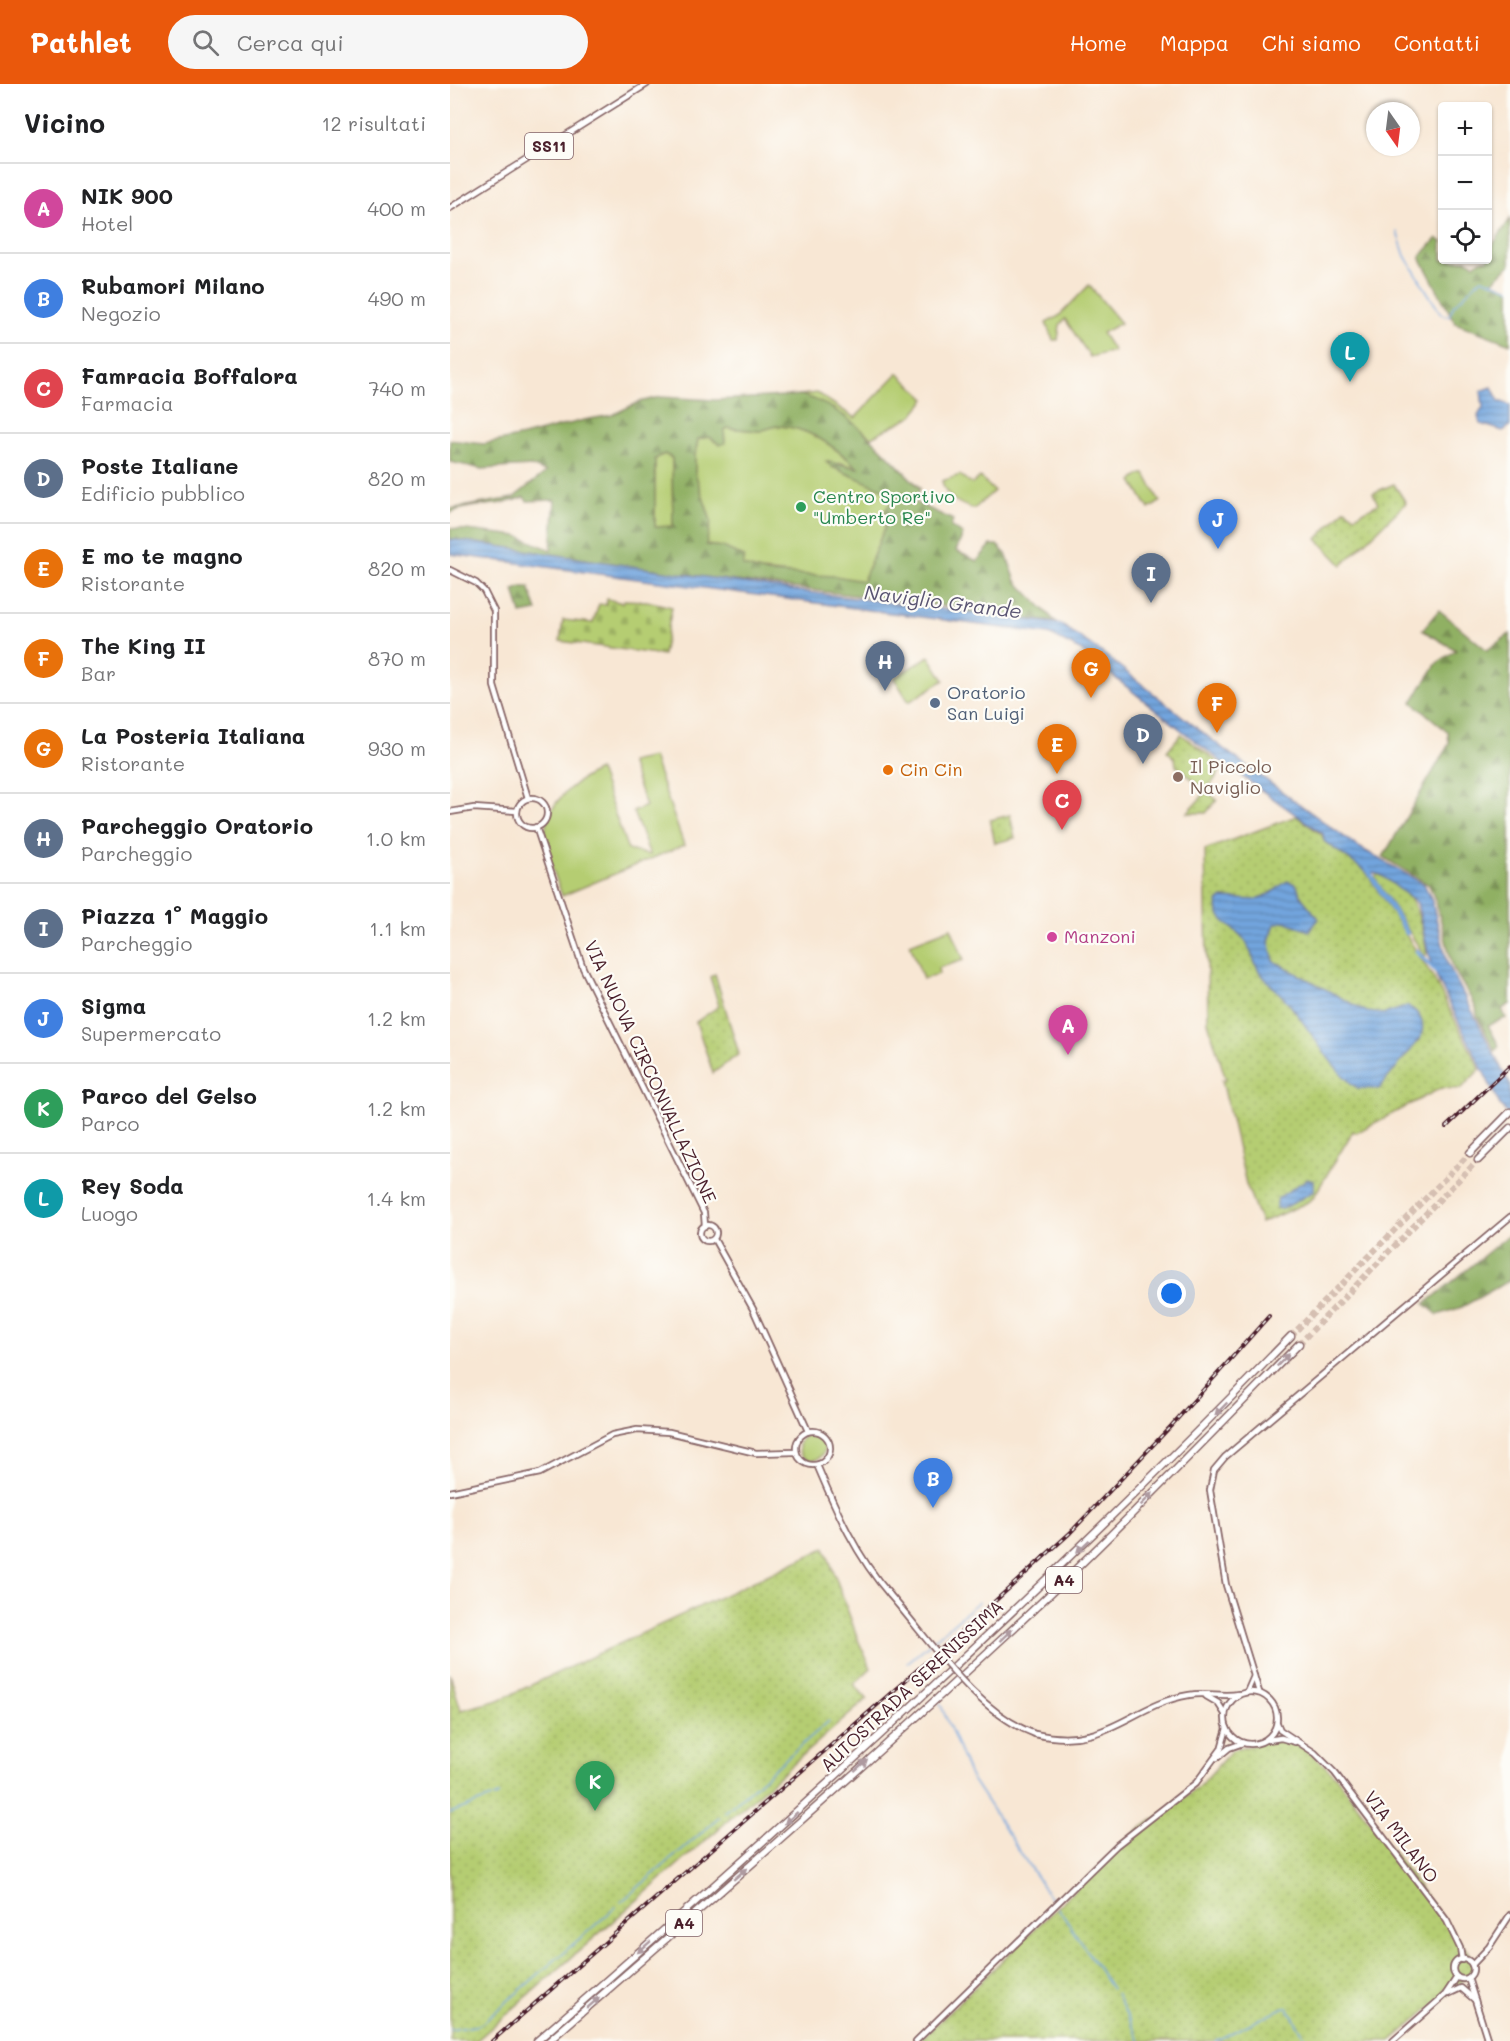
<!DOCTYPE html>
<html lang="it">
<head>
<meta charset="utf-8">
<style>
  :root { --surface:#fff; --page:#f6f6f6; --text:#202124; --muted:#757577; --line:#e0e0e0; --accent:#ea580c }
  body { margin:0; font-family:Mali,sans-serif; background:var(--page); color:var(--text) }
  .controls { position:absolute; right:18px; top:18px; display:grid; overflow:hidden; border-radius:6px; box-shadow:0 2px 4px #0004 }
  .controls button { width:54px; height:54px; display:grid; place-items:center; padding:0; border:0; border-bottom:2px solid var(--line); background:var(--surface); color:var(--text); font:30px sans-serif }
  .compass { position:absolute; left:916px; top:18px; width:54px; height:54px; border-radius:50%; background:var(--surface); box-shadow:0 2px 4px #0004; rotate:166deg }
  .you { position:absolute; left:722px; top:1210px; width:21px; height:21px; margin:-15px; border:4px solid #fff; border-radius:50%; background:#1a73e8; box-shadow:0 0 0 9px #1a73e833 }
  .badge { display:grid; place-items:center; width:39px; height:39px; border-radius:50%; background:var(--accent); color:#fff; font-size:20px; font-weight:700 }
  .pin { position:absolute; translate:-50% -50px; filter:drop-shadow(0 2px 3px #0008) }
  .pin::after { content:''; position:absolute; top:32px; width:21px; height:18px; background:inherit; clip-path:polygon(0 0,100% 0,50% 100%) }
  .list { margin:0; padding:0; list-style:none }
  h2 { display:flex; justify-content:space-between; align-items:center; height:78px; margin:0; padding:0 24px; font-size:26px }
  h2 small { font-size:20px; font-weight:400; color:var(--muted) }
  .list li { display:grid; grid-template-columns:39px 1fr auto; gap:18px; align-items:center; box-sizing:border-box; height:90px; padding:0 24px; border-top:2px solid var(--line) }
  .list b { display:block; font-size:22px; white-space:nowrap }
  .list p { margin:0; font-size:20px; white-space:nowrap; color:var(--muted) }
  .list em { font-size:20px; font-style:normal; color:var(--muted) }
  .icon { flex:none; width:33px; height:33px; fill:none; stroke:currentColor; stroke-width:2; stroke-linecap:round; stroke-linejoin:round }
  .map { position:relative; flex:none; width:1060px; height:1957px; overflow:hidden }
  header { display:flex; align-items:center; gap:36px; box-sizing:border-box; height:84px; padding:0 30px; background:var(--accent); color:#fff }
  header strong { font-size:28px }
  nav { display:flex; gap:33px; margin-inline-start:auto; font-size:21px }
  .search { width:420px; height:54px; background:var(--page); display:flex; align-items:center; gap:15px; box-sizing:border-box; padding:0 21px; border-radius:33px; color:var(--muted); font-size:22px }
  main { display:flex }
  aside { flex:1; background:var(--surface) }
  .map>svg:first-child { display:block }
</style>
</head>
<body>
<header>
<strong>Pathlet</strong>
<div class="search"><svg class="icon" aria-label="search" viewBox="0 0 24 24"><circle cx="10" cy="10" r="6"/><path d="M15 15l6 6"/></svg>Cerca qui</div>
<nav><a>Home</a><a>Mappa</a><a>Chi siamo</a><a>Contatti</a></nav>
</header>
<main>
<aside>
<h2>Vicino<small>12 risultati</small></h2>
<ul class="list">
<li><span class="badge" style="background:#d1479c">A</span><div><b>NIK 900</b><p>Hotel</p></div><em>400 m</em></li>
<li><span class="badge" style="background:#3f7fe0">B</span><div><b>Rubamori Milano</b><p>Negozio</p></div><em>490 m</em></li>
<li><span class="badge" style="background:#e0444e">C</span><div><b>Famracia Boffalora</b><p>Farmacia</p></div><em>740 m</em></li>
<li><span class="badge" style="background:#5c6f8a">D</span><div><b>Poste Italiane</b><p>Edificio pubblico</p></div><em>820 m</em></li>
<li><span class="badge" style="background:#e8710a">E</span><div><b>E mo te magno</b><p>Ristorante</p></div><em>820 m</em></li>
<li><span class="badge" style="background:#e8710a">F</span><div><b>The King II</b><p>Bar</p></div><em>870 m</em></li>
<li><span class="badge" style="background:#e8710a">G</span><div><b>La Posteria Italiana</b><p>Ristorante</p></div><em>930 m</em></li>
<li><span class="badge" style="background:#5c6f8a">H</span><div><b>Parcheggio Oratorio</b><p>Parcheggio</p></div><em>1.0 km</em></li>
<li><span class="badge" style="background:#5c6f8a">I</span><div><b>Piazza 1° Maggio</b><p>Parcheggio</p></div><em>1.1 km</em></li>
<li><span class="badge" style="background:#3f7fe0">J</span><div><b>Sigma</b><p>Supermercato</p></div><em>1.2 km</em></li>
<li><span class="badge" style="background:#2e9e5b">K</span><div><b>Parco del Gelso</b><p>Parco</p></div><em>1.2 km</em></li>
<li><span class="badge" style="background:#0f9aa8">L</span><div><b>Rey Soda</b><p>Luogo</p></div><em>1.4 km</em></li>
</ul>
</aside>
<div class="map">
<svg width="1060" height="1957" viewBox="0 0 1060 1957">
  <defs>
    <pattern id="forest-firs" width="22" height="20" patternUnits="userSpaceOnUse" patternTransform="scale(1.5)"><rect width="22" height="20" fill="#90b064"/><path d="M5 1l3.5 6h-7zM16 11l3.5 6h-7z" fill="#788f53"/></pattern>
    <pattern id="cemetery-stones" width="16" height="16" patternUnits="userSpaceOnUse" patternTransform="scale(1.5)"><rect width="16" height="16" fill="#b5cd72"/><path d="M2 7V4a2 2 0 0 1 4 0v3zM10 15v-3a2 2 0 0 1 4 0v3z" fill="#9db063"/></pattern>
    <pattern id="park-dots" width="8" height="8" patternUnits="userSpaceOnUse" patternTransform="scale(1.5)"><rect width="8" height="8" fill="#b5cd72"/><path d="M2 2h.1M6 6h.1" fill="none" stroke="#9db063" stroke-width="1.8" stroke-linecap="round"/></pattern>
    <pattern id="water-rules" width="6" height="5" patternUnits="userSpaceOnUse" patternTransform="scale(1.5)"><rect width="6" height="5" fill="#72a5de"/><path d="M0 2.5h6" fill="none" stroke="#6086b4"/></pattern>
  </defs>
  <rect width="100%" height="100%" fill="#fdfcf7"/>
  <filter id="ink" filterUnits="userSpaceOnUse"><feTurbulence type="fractalNoise" baseFrequency=".0167" numOctaves="2"/><feDisplacementMap in="SourceGraphic" scale="12" xChannelSelector="R" yChannelSelector="G"/><feConvolveMatrix kernelMatrix="1 2 1 2 8 2 1 2 1" color-interpolation-filters="sRGB"/></filter>
  <filter id="wash" filterUnits="userSpaceOnUse"><feTurbulence type="fractalNoise" baseFrequency=".008" numOctaves="4" result="noise"/><feDisplacementMap in="SourceGraphic" scale="24" xChannelSelector="R" yChannelSelector="G"/><feGaussianBlur stdDeviation="1.35" result="paint"/><feColorMatrix in="noise" values="0 0 0 0 0 0 0 0 0 0 0 0 0 0 0 0 0 1.4 0 .05"/><feComposite in="paint" operator="in"/></filter>
  <g filter="url(#wash)">
    <rect width="100%" height="100%" fill="#f8e7d4"/>
    <g fill="#b5cd72" stroke="#80764e" stroke-width="1.5">
      <polygon points="639,201 671,239 652,249 664,267 640,273 615,235 610,241 608,256 603,256 596,239 609,232"/>
      <polygon points="448,289 476,315 462,332 421,353 384,325 351,311 367,309 405,334"/>
      <path d="M326 342C357 341 387 365 409 385L389 378 423 401 446 411 431 434 437 438 413 497 311 487 293 482 273 463 255 461 261 437 245 389V371L248 355 260 352 265 358 275 359 274 347 277 344 309 347Z"/>
      <polygon points="214,370 222,374 223,443 205,443 205,375"/>
      <polygon points="692,390 695,390 710,418 699,425 682,397"/>
      <path d="M510 391 522 400 530 393 544 407 524 425C509 420 495 414 492 397Z"/>
      <polygon points="479,572 494,596 459,618 444,594"/>
      <path d="M203 673 234 761 112 812C107 795 96 773 95 755 93 723 122 698 149 686L178 766 200 771 183 728 196 722 180 678Z"/>
      <polygon points="501,844 514,876 488,884 489,890 473,895 460,860"/>
      <circle cx="362" cy="1363" r="13"/>
    </g>
    <g fill="url(#forest-firs)" stroke="#6d6848" stroke-width="1.5" fill-rule="evenodd">
      <polygon points="1060,135 1060,181 1042,198 1060,205 1060,260 1005,239 970,173 987,154 992,158 992,176 1017,176 1025,180 1031,176 1038,176 1038,168"/>
      <path d="M352 311C402 326 434 369 470 404L465 418 503 436 501 443 513 450 506 467 527 477 541 461H547L556 470 566 497 606 538 534 531 509 524 253 493 0 455V444L68 452 101 466 105 416 77 417 74 413C50 424 23 418 0 429V425L63 414 96 388 81 382 32 385 0 378V356L34 360 73 352 134 336 162 331 189 318 210 313 265 316ZM326 342C356 341 387 364 408 384L375 377 382 383 446 411 430 434 437 438 413 497 385 492 318 489 293 482 294 473 273 463 256 461 261 437 245 389V371L248 355 260 353 270 361 275 359 274 347 277 344 310 347ZM214 370 222 374 223 442 205 443V375Z"/>
      <polygon points="71,503 79,503 87,527 71,530 64,506"/>
      <polygon points="989,526 1037,566 1060,550 1060,920 1052,925 1056,934 1038,941 1049,962 1045,967 1027,932 1026,923 1003,884 986,818 979,801 933,773 999,660 998,648 962,618 987,579 1006,566 972,546"/>
      <polygon points="1060,1150 1060,1196 1012,1223 988,1231 975,1220"/>
    </g>
    <polygon fill="url(#cemetery-stones)" stroke="#80764e" stroke-width="1.5" points="157,515 173,519 174,516 197,517 222,523 213,571 110,557 113,536 143,539 149,520 156,521"/>
    <g fill="url(#park-dots)" stroke="#80764e" stroke-width="1.5">
      <polygon points="944,400 956,419 892,481 867,455 895,425 905,432 928,420 923,409"/>
      <polygon points="731,650 773,682 757,707 767,716 756,729 737,729 757,707 726,682 725,674 717,667"/>
      <polygon points="560,731 565,754 545,759 540,736"/>
      <polygon points="846,732 872,751 875,758 915,787 920,794 983,893 1030,985 1011,1005 991,1004 906,1049 903,1047 863,1114 856,1119 811,1139 796,1100 772,996 776,996 758,938 755,766"/>
      <path d="M927 790C966 804 970 833 977 869L975 873 925 794Z"/>
      <polygon points="265,890 289,970 263,989 246,938 269,922 260,893"/>
      <polygon points="375,1464 409,1558 421,1584 404,1600 417,1615 26,1957 0,1957 0,1590 11,1626 49,1616"/>
      <path d="M826 1656C853 1657 870 1677 888 1695L1021 1872 1025 1883 1019 1891 941 1957H469L661 1771 682 1751 749 1703 782 1666Z"/>
    </g>
    <g fill="url(#water-rules)" stroke="#5e6284" stroke-width="1.5">
      <polygon points="1042,303 1049,317 1060,321 1060,342 1053,347 1030,340 1028,332 1033,323 1031,307"/>
      <polygon points="0,455 348,507 610,540 650,567 775,666 907,762 974,800 981,814 998,880 1060,1001 1060,1033 1050,1021 988,896 978,868 967,819 931,791 915,787 874,757 873,750 773,679 630,566 599,550 0,470"/>
      <path d="M837 797 846 800 852 814 869 835 859 847 835 837 825 840 819 857 824 877 917 928 935 930 957 922C971 928 976 941 970 954L929 1005 907 1004C880 983 861 947 840 921 831 909 818 900 809 887 802 876 801 863 793 854 784 843 763 835 768 818L773 814 805 816 821 809Z"/>
      <polygon points="857,1095 864,1097 864,1107 833,1125 826,1124 828,1114"/>
    </g>
    <g fill="none" stroke-linecap="round" stroke-linejoin="round">
      <g stroke="#72a5de" stroke-width="1.5">
        <polyline points="947,148 955,172 991,230 999,232 1004,221 1032,194 1060,205"/>
        <polyline points="457,1579 528,1518"/>
        <polyline points="490,1619 520,1692 603,1818"/>
        <polyline points="0,1729 49,1711"/>
        <polyline points="274,1729 379,1637"/>
        <polyline points="171,1818 270,1733"/>
        <polyline points="608,1824 662,1905"/>
        <polyline points="666,1910 690,1957"/>
        <polyline points="0,1946 30,1941 166,1823"/>
        <polyline points="765,1957 834,1923 837,1923 857,1957"/>
      </g>
      <g stroke="#72a5de" stroke-width="4.5">
        <polyline points="916,783 957,849"/>
        <polyline points="967,867 987,888"/>
      </g>
    </g>
  </g>
  <g filter="url(#ink)">
    <g fill="none" stroke-linecap="round" stroke-linejoin="round">
      <g stroke="#d5bfb2" stroke-width="6" stroke-dasharray="6 3" stroke-linecap="butt">
        <polyline points="841,1252 1020,1069"/>
        <polyline points="849,1260 1028,1076"/>
      </g>
      <g stroke="#876566" stroke-width="8">
        <g id="minor">
          <polyline points="0,486 26,499 34,507 44,527 44,602 78,714"/>
          <circle cx="82" cy="729" r="15"/>
          <polyline points="0,728 24,724 67,727"/>
          <polyline points="86,743 133,884 254,1129 255,1142"/>
          <circle cx="258" cy="1149" r="8"/>
          <polyline points="264,1155 303,1225 358,1347"/>
          <circle cx="363" cy="1364" r="17"/>
          <path d="M367 1381C387 1428 406 1472 440 1511"/>
          <polyline points="0,1408 90,1389 162,1351 187,1346 219,1348 306,1369 346,1368"/>
          <circle cx="801" cy="1634" r="26"/>
          <polyline points="797,1608 804,1592"/>
          <polyline points="809,1608 776,1501 760,1406 764,1386 775,1373 1060,1133"/>
          <polyline points="756,1612 768,1619 775,1630"/>
          <polyline points="827,1639 830,1646 865,1669 885,1689 997,1837 1010,1864 1012,1876"/>
          <path d="M585 1650C657 1667 679 1621 739 1611 755 1608 772 1613 789 1610"/>
          <polyline points="818,1656 831,1654 845,1658"/>
          <polyline points="767,1674 779,1664 793,1659"/>
          <circle cx="1013" cy="1885" r="10"/>
          <polyline points="1022,1881 1039,1863 1060,1831"/>
          <polyline points="1018,1894 1038,1957"/>
          <polyline points="998,1910 1011,1904 1025,1916"/>
          <polyline points="466,1957 667,1761 746,1699 771,1665 777,1644"/>
          <polyline points="943,1957 995,1911 1007,1893"/>
        </g>
      </g>
      <g stroke="#876566" stroke-width="8">
        <polyline id="major" points="0,124 197,0"/>
      </g>
      <g stroke="#876566" stroke-width="9">
        <g id="highway">
          <polyline points="1020,1069 1060,1028"/>
          <polyline points="1028,1076 1060,1044"/>
          <path d="M87 1957C347 1731 601 1500 841 1252"/>
          <path d="M99 1957C252 1824 405 1691 553 1554 655 1460 752 1359 849 1260"/>
        </g>
      </g>
      <use href="#minor" stroke="#fff" stroke-width="4.5"/>
      <use href="#major" stroke="#fff" stroke-width="5"/>
      <use href="#highway" stroke="#fff" stroke-width="6"/>
      <g stroke="#4a1f2b" stroke-width="4">
        <g id="rail">
          <polyline points="996,1043 1060,982"/>
          <polyline points="42,1957 512,1547 620,1449 721,1342 819,1232"/>
        </g>
      </g>
      <use href="#rail" stroke="#fdfcf7" stroke-width="1.5" stroke-dasharray="4.5" stroke-linecap="butt"/>
      <g stroke="#876566" stroke-width="8" stroke-linecap="butt">
        <path id="minor-bridge" d="M440 1511C481 1558 526 1628 585 1650"/>
      </g>
      <use href="#minor-bridge" stroke="#fff" stroke-width="4.5"/>
    </g>
    <defs><path id="oneway-solid" d="M-6-.8H1V-3.2L6.5 0L1 3.2V.8H-6Z" transform="scale(1.5)"/></defs>
    <g fill="#ae9aa0">
      <use href="#oneway-solid" transform="translate(833 1276) rotate(-46)"/>
      <use href="#oneway-solid" transform="translate(771 1325) rotate(134)"/>
      <use href="#oneway-solid" transform="translate(697 1415) rotate(-45)"/>
      <use href="#oneway-solid" transform="translate(633 1462) rotate(136)"/>
      <use href="#oneway-solid" transform="translate(556 1551) rotate(-43)"/>
      <use href="#oneway-solid" transform="translate(411 1681) rotate(-42)"/>
      <use href="#oneway-solid" transform="translate(341 1734) rotate(138)"/>
      <use href="#oneway-solid" transform="translate(290 1790) rotate(-41)"/>
      <use href="#oneway-solid" transform="translate(194 1863) rotate(139)"/>
      <use href="#oneway-solid" transform="translate(143 1919) rotate(-41)"/>
    </g>
  </g>
  <circle fill="#2e9e5b" stroke="#fdfcf7" stroke-width="2" cx="351" cy="423" r="6"/>
  <circle fill="#5c6f8a" stroke="#fdfcf7" stroke-width="2" cx="485" cy="619" r="6"/>
  <circle fill="#e8710a" stroke="#fdfcf7" stroke-width="2" cx="438" cy="686" r="6"/>
  <circle fill="#8d6e63" stroke="#fdfcf7" stroke-width="2" cx="728" cy="693" r="6"/>
  <circle fill="#d1479c" stroke="#fdfcf7" stroke-width="2" cx="602" cy="853" r="6"/>
  <g text-anchor="middle" stroke-width="4.5" stroke-linejoin="round" paint-order="stroke">
    <g fill="#fdfcf7" stroke="#806168" stroke-width="1.5">
      <rect x="75" y="49" width="48" height="26" rx="4.5"/>
      <rect x="596" y="1483" width="36" height="26" rx="4.5"/>
      <rect x="216" y="1826" width="36" height="26" rx="4.5"/>
    </g>
    <g font-size="16" font-weight="bold" fill="#4a1f2b">
      <text x="99" y="68">SS11</text>
      <text x="614" y="1502">A4</text>
      <text x="234" y="1845">A4</text>
    </g>
    <g font-size="18" fill="#27864d" stroke="#fdfcf7" text-anchor="start">
      <text x="363" y="419">Centro Sportivo<tspan x="363" dy="21">"Umberto Re"</tspan></text>
    </g>
    <g font-size="18" fill="#4e5e75" stroke="#fdfcf7" text-anchor="start">
      <text x="497" y="615">Oratorio<tspan x="497" dy="21">San Luigi</tspan></text>
    </g>
    <g font-size="18" fill="#785e54" stroke="#fdfcf7" text-anchor="start">
      <text x="740" y="689">Il Piccolo<tspan x="740" dy="21">Naviglio</tspan></text>
    </g>
    <g font-size="18" fill="#c56008" stroke="#fdfcf7" text-anchor="start">
      <text x="450" y="692">Cin Cin</text>
    </g>
    <g font-size="18" fill="#b23c85" stroke="#fdfcf7" text-anchor="start">
      <text x="614" y="859">Manzoni</text>
    </g>
    <g font-size="18" fill="#4a1f2b" stroke="#fdfcf7">
      <text transform="translate(200 988) rotate(65)" y="6">VIA NUOVA CIRCONVALLAZIONE</text>
      <text transform="translate(462 1602) rotate(-43)" y="6">AUTOSTRADA SERENISSIMA</text>
      <text transform="translate(951 1753) rotate(53)" y="6">VIA MILANO</text>
    </g>
    <g font-size="20" font-style="italic" fill="#5a5573" stroke="#fdfcf7">
      <text transform="translate(493 518) rotate(7)" y="7">Naviglio Grande</text>
    </g>
  </g>
</svg>
<div class="controls">
<button>+</button>
<button>−</button>
<button><svg class="icon" aria-label="locate" viewBox="0 0 24 24"><circle cx="12" cy="12" r="6"/><path d="M12 2v4M12 18v4M2 12h4M18 12h4"/></svg></button>
</div>
<svg class="compass" viewBox="-18 -18 36 36"><path d="M0-13l5 13h-10z" fill="#e53935"/><path d="M0 13l5-13h-10z" fill="#757577"/></svg>
<div class="you"></div>
<div class="pin badge" style="left:618px;top:971px;background:#d1479c">A</div>
<div class="pin badge" style="left:483px;top:1424px;background:#3f7fe0">B</div>
<div class="pin badge" style="left:612px;top:746px;background:#e0444e">C</div>
<div class="pin badge" style="left:693px;top:680px;background:#5c6f8a">D</div>
<div class="pin badge" style="left:607px;top:690px;background:#e8710a">E</div>
<div class="pin badge" style="left:767px;top:649px;background:#e8710a">F</div>
<div class="pin badge" style="left:641px;top:614px;background:#e8710a">G</div>
<div class="pin badge" style="left:435px;top:607px;background:#5c6f8a">H</div>
<div class="pin badge" style="left:701px;top:519px;background:#5c6f8a">I</div>
<div class="pin badge" style="left:768px;top:465px;background:#3f7fe0">J</div>
<div class="pin badge" style="left:145px;top:1727px;background:#2e9e5b">K</div>
<div class="pin badge" style="left:900px;top:298px;background:#0f9aa8">L</div>
</div>
</main>
</body>
</html>
